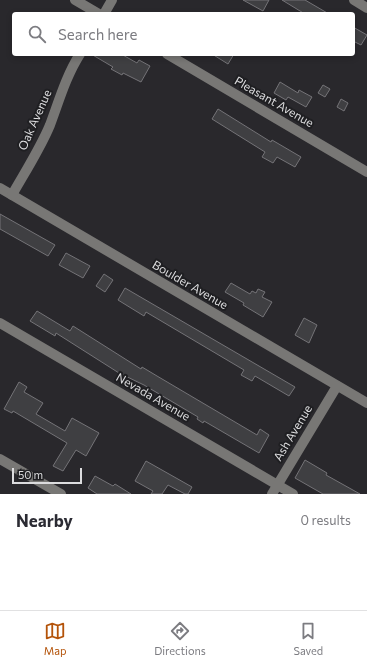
<!DOCTYPE html>
<html lang="en">
<head>
<meta charset="utf-8">
<style>
  :root { --surface:#fff; --page:#f2f2f3; --text:#2b2b33; --muted:#7c7c81; --line:#e1e1e2; --accent:#b45309 }
  body { margin:0; font-family:Commissioner,sans-serif; background:var(--page); color:var(--text) }
  .scale { position:absolute; left:12px; bottom:10px; width:70px; box-sizing:border-box; padding-left:4px; border:2px solid #dcdcde; border-top:0; font-size:11px; line-height:14px; white-space:nowrap; color:#dcdcde; -webkit-text-stroke:3px #1f1f22; paint-order:stroke }
  .list { margin:0; padding:0; list-style:none }
  h2 { display:flex; justify-content:space-between; align-items:center; height:52px; margin:0; padding:0 16px; font-size:17px }
  h2 small { font-size:13px; font-weight:400; color:var(--muted) }
  .icon { flex:none; width:22px; height:22px; fill:none; stroke:currentColor; stroke-width:2; stroke-linecap:round; stroke-linejoin:round }
  .map { position:relative; flex:none; width:367px; height:494px; overflow:hidden }
  .search { position:absolute; background:var(--surface); box-shadow:0 2px 6px #0003; left:12px; right:12px; top:12px; height:44px; display:flex; align-items:center; gap:10px; box-sizing:border-box; padding:0 14px; border-radius:4px; color:var(--muted); font-size:15px }
  .sheet { height:116px; background:var(--surface) }
  nav { display:flex; justify-content:space-around; align-items:center; box-sizing:border-box; height:56px; border-top:1px solid var(--line); background:var(--surface); font-size:11px; color:var(--muted) }
  nav a { display:grid; justify-items:center; gap:2px }
  nav .on { color:var(--accent) }
  .map>svg:first-child { display:block }
</style>
</head>
<body>
<div class="map">
<svg width="367" height="494" viewBox="0 0 367 494">
  <rect width="100%" height="100%" fill="#29282c"/>
  <g fill="#3f3f42" stroke="#747377">
    <polygon points="243,0 269,0 263,11"/>
    <polygon points="282,0 305,0 329,14 305,14"/>
    <polygon points="353,27 367,35 361,45 353,41"/>
    <polygon points="91,54 121,54 137,63 139,60 150,66 141,82 123,73 122,75 111,69 113,67"/>
    <polygon points="212,54 234,54 228,64"/>
    <polygon points="280,82 298,93 299,90 312,97 306,107 288,97 286,100 274,93"/>
    <polygon points="323,85 330,89 325,97 318,93"/>
    <polygon points="341,99 348,103 344,111 337,107"/>
    <polygon points="218,109 271,142 272,140 301,157 295,167 277,157 273,163 262,157 265,152 212,119"/>
    <polygon points="0,214 55,245 48,256 0,229"/>
    <polygon points="66,253 90,266 83,278 59,265"/>
    <polygon points="104,274 113,280 105,292 96,286"/>
    <polygon points="231,283 250,294 252,291 256,293 258,289 265,292 262,297 272,302 263,317 243,305 244,303 225,292"/>
    <polygon points="125,288 295,387 289,396 255,376 252,381 241,375 244,370 146,312 144,316 118,300"/>
    <polygon points="37,311 70,331 73,326 141,369 142,367 157,376 257,435 260,429 269,435 259,453 204,421 203,423 197,419 198,417 144,385 119,373 56,333 55,336 30,321"/>
    <polygon points="304,318 317,325 309,343 295,335"/>
    <polygon points="19,382 27,387 24,392 43,403 36,414 65,431 72,418 99,433 86,456 76,450 63,471 53,466 67,443 13,411 12,413 4,409"/>
    <polygon points="305,460 327,473 326,475 360,494 323,494 295,478"/>
    <polygon points="146,461 192,487 188,494 185,494 168,485 162,494 151,494 153,491 135,481"/>
    <polygon points="95,476 113,486 115,484 131,494 97,494 88,488"/>
  </g>
  <g fill="none" stroke-linecap="round" stroke-linejoin="round">
    <g stroke="#787775" stroke-width="10">
      <polyline points="75,0 99,14"/>
      <polyline points="354,0 367,8"/>
      <polyline points="104,14 112,0"/>
      <polyline points="167,54 367,172"/>
      <polyline points="0,188 367,403"/>
      <path d="M12 195C25 172 40 149 50 125 59 101 66 76 80 54"/>
      <polyline points="0,323 293,494"/>
      <polyline points="0,459 61,494"/>
      <polyline points="272,494 337,386"/>
    </g>
  </g>
  <g text-anchor="middle" stroke-width="4" stroke-linejoin="round" paint-order="stroke">
    <g font-size="12" fill="#dcdcde" stroke="#1f1f22">
      <text transform="translate(274 102) rotate(30)" y="4">Pleasant Avenue</text>
      <text transform="translate(35 120) rotate(-66)" y="4">Oak Avenue</text>
      <text transform="translate(190 285) rotate(30)" y="4">Boulder Avenue</text>
      <text transform="translate(153 397) rotate(30)" y="4">Nevada Avenue</text>
      <text transform="translate(293 433) rotate(-59)" y="4">Ash Avenue</text>
    </g>
  </g>
</svg>
<div class="scale">50 m</div>
<div class="search"><svg class="icon" aria-label="search" viewBox="0 0 24 24"><circle cx="10" cy="10" r="6"/><path d="M15 15l6 6"/></svg>Search here</div>
</div>
<section class="sheet">
<h2>Nearby<small>0 results</small></h2>
<ul class="list">
</ul>
</section>
<nav>
<a class="on"><svg class="icon" aria-label="map" viewBox="0 0 24 24"><path d="M3 6l6-2 6 2 6-2v14l-6 2-6-2-6 2zM9 4v14M15 6v14"/></svg>Map</a>
<a><svg class="icon" aria-label="directions" viewBox="0 0 24 24"><path d="M12 3l9 9-9 9-9-9zM9 14v-3h6M13 9l2 2-2 2"/></svg>Directions</a>
<a><svg class="icon" aria-label="saved" viewBox="0 0 24 24"><path d="M7 4h10v16l-5-4-5 4z"/></svg>Saved</a>
</nav>
</body>
</html>
